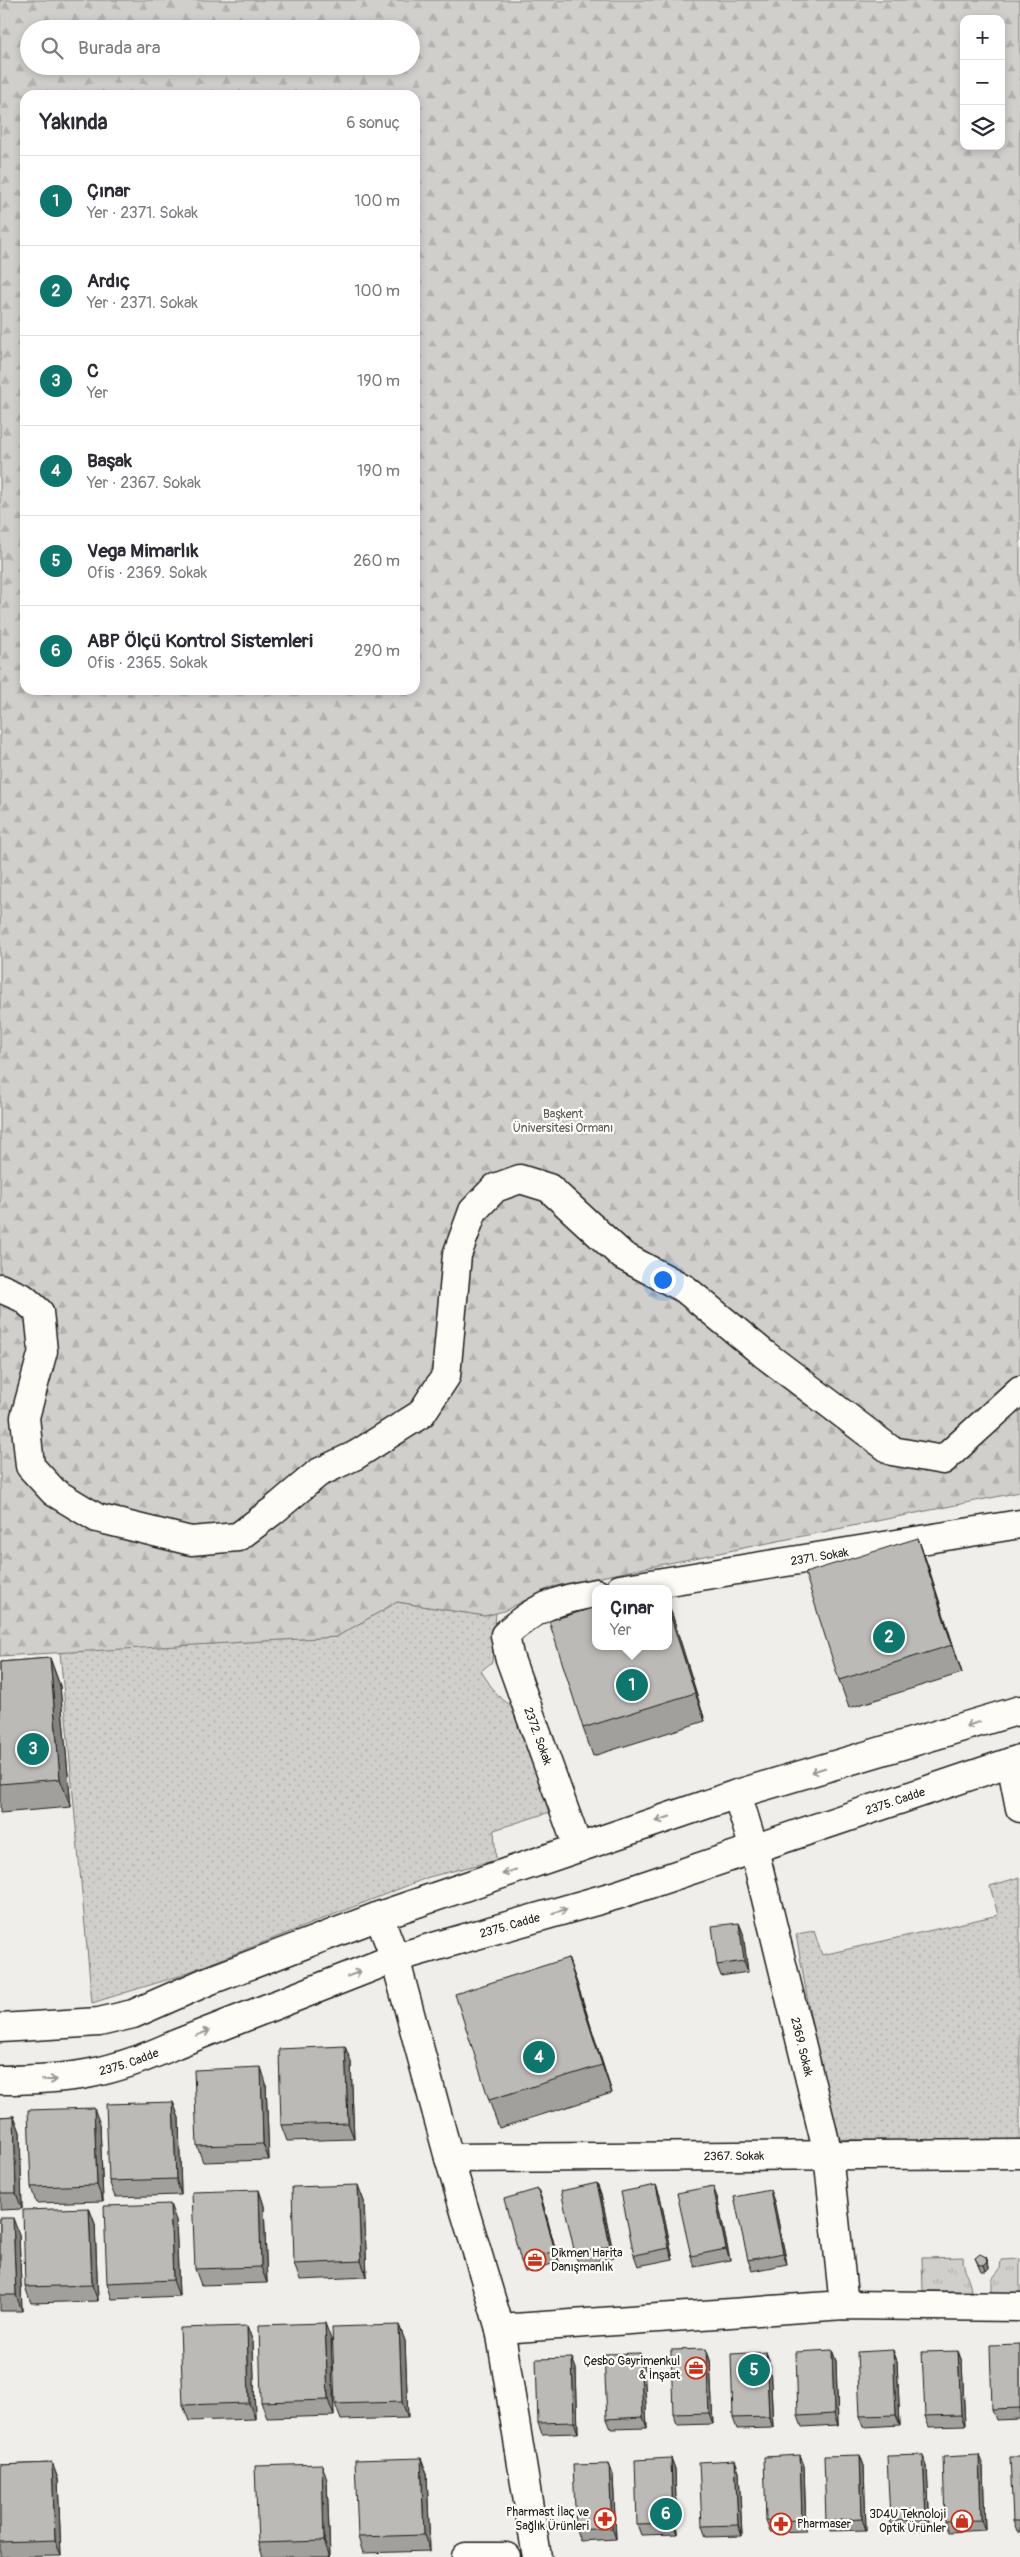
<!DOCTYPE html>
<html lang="tr">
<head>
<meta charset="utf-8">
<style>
  :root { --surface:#fff; --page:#f7f7f7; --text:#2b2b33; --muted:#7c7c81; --line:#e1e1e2; --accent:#0f766e }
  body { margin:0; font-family:Pangolin,sans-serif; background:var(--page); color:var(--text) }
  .controls { position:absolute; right:15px; top:15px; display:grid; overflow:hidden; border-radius:10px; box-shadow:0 2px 8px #0003 }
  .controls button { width:45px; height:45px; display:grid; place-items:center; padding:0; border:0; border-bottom:1px solid var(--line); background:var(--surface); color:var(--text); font:25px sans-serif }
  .you { position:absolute; left:662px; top:1279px; width:18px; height:18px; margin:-12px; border:4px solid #fff; border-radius:50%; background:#1a73e8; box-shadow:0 0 0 8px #1a73e833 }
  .badge { display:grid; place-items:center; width:32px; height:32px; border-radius:50%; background:var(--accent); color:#fff; font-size:16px; font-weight:700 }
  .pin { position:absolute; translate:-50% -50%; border:2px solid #fff; box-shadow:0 1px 5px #0006 }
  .popup { position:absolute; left:592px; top:1585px; width:80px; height:65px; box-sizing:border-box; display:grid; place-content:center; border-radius:10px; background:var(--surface); filter:drop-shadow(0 1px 4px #0005); font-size:16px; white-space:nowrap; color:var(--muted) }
  .popup b { font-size:19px; color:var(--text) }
  .popup::after { content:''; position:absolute; left:50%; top:100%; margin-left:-10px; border:10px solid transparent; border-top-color:var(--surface) }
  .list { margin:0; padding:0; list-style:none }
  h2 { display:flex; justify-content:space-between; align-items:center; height:65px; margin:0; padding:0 20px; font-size:21px }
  h2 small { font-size:16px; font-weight:400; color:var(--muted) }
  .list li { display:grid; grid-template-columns:32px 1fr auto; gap:15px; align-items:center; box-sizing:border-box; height:90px; padding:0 20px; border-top:1px solid var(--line) }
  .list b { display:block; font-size:19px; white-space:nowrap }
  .list p { margin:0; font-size:16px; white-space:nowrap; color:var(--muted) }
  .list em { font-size:16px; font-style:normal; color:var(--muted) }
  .icon { flex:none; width:28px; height:28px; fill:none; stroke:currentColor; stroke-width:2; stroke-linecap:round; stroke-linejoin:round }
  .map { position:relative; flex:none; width:1020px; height:2557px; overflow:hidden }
  .search { position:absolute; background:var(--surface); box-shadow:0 2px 8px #0003; left:20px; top:20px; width:400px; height:55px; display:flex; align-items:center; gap:12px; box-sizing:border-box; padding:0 18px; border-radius:28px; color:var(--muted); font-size:19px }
  .panel { position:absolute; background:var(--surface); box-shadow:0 2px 8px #0003; left:20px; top:90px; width:400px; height:605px; border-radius:15px }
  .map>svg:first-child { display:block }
</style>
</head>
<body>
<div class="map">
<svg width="1020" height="2557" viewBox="0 0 1020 2557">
  <defs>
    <pattern id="grass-dots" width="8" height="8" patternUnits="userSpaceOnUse" patternTransform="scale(1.25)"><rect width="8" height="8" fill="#d0cfcc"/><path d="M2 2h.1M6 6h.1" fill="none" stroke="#b2b1af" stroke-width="1.8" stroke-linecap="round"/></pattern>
    <pattern id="forest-firs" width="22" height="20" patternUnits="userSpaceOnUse" patternTransform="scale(1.25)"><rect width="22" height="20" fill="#d0cfcc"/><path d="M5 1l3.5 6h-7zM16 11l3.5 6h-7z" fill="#b2b1af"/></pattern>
    <pattern id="park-tufts" width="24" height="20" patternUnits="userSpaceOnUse" patternTransform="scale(1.25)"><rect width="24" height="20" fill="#d0cfcc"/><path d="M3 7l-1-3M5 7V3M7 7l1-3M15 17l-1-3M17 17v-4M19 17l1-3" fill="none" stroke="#b2b1af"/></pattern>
  </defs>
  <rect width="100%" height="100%" fill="#f0eeea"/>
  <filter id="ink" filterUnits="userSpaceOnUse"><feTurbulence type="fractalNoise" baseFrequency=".02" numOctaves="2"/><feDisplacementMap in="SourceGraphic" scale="10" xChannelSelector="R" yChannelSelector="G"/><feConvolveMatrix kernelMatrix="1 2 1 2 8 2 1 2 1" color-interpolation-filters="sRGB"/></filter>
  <g filter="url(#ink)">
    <g fill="url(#grass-dots)" stroke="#767674">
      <polygon points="397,1602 485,1616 496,1613 492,1662 481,1671 496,1694 511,1706 550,1812 494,1830 496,1860 429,1877 176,1977 92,2003 60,1652 336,1637"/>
      <polygon points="1020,1877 1020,2145 832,2139 796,1934 814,1931 822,1955 998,1915 990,1886"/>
    </g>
    <path fill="url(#forest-firs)" stroke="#767674" fill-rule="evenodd" d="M0 0H1020V1492L551 1587 504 1611 485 1616 397 1602 336 1637 0 1656ZM964 19H1001V146H964ZM29 29H411V66H29ZM25 95H415V690H25Z"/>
    <g fill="url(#park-tufts)" stroke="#767674">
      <path d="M963 2257C963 2271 970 2278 971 2291H923L922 2258Z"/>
      <polygon points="1020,2259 1020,2293 992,2292 992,2279 1000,2269 1001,2260"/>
    </g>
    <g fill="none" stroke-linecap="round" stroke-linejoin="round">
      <g stroke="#1c1c1c" stroke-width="31">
        <g id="street">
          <polyline points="0,1288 23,1298 39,1312 43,1351 25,1417 30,1466 54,1492 97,1518 191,1541 238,1537 274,1510 318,1473 356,1455 421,1414 446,1376 457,1255 473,1211 495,1188 520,1179 549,1188 623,1256 685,1289 764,1354 892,1451 943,1460 1020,1390"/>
          <path id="s1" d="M620 1589 1020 1524"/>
          <polyline points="1011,1762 1020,1808"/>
          <path id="s2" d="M737 1794 754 1849 828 2154 844 2305"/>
          <path d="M578 1848 509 1656 505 1635C533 1608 558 1599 596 1593"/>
          <polyline points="379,1916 395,1958 449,2158 500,2329 537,2557"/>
          <polyline points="0,2028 99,2022 133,2014 208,1981 379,1916 578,1848 737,1794 1020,1710"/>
          <path id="s3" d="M0 2080C71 2080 111 2074 176 2044L395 1958 617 1895 1020 1759"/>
          <path id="s4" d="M449 2158 1020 2154"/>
          <polyline points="500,2329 844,2305 1020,2307"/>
          <polyline points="466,2557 506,2557"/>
        </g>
      </g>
      <use href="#street" stroke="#fdfcf7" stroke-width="28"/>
    </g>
    <g fill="#a1a09d" stroke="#1c1c1c">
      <polygon points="918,1538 928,1566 962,1673 849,1708 839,1680"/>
      <polygon points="672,1614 705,1721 593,1756 583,1728"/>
      <polygon points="50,1658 60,1686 71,1807 0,1813 0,1662"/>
      <polygon points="739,1923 743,1933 748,1972 721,1976 717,1965"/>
      <polygon points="568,1958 578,1986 612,2093 499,2128 489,2100"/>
      <polygon points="351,2062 354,2139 287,2141 281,2125"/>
      <polygon points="266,2083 269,2160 203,2162 197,2146"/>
      <polygon points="173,2102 179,2118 181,2195 115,2197 109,2181"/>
      <polygon points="14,2116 20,2132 22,2209 0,2210 0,2117"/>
      <polygon points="100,2124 103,2201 36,2203 31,2187"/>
      <polygon points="597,2183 601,2194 614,2257 579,2265 575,2254"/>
      <polygon points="656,2185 660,2196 673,2259 638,2266 634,2255"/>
      <polygon points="259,2190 264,2206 267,2283 201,2285 195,2269"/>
      <polygon points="717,2197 730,2260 695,2267 691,2256"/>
      <polygon points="542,2200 559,2262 525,2272 521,2261"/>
      <polygon points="364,2201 367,2277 300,2280 294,2264"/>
      <polygon points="774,2201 787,2264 752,2271 748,2260"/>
      <polygon points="89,2208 95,2224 98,2301 31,2303 25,2287"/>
      <polygon points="0,2218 19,2234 22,2311 0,2311"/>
      <polygon points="176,2220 179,2296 112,2299 107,2283"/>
      <polygon points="986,2257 988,2262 989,2268 986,2271 981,2271 975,2258"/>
      <polygon points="399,2325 405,2341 408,2418 341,2420 335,2404"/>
      <polygon points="247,2326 253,2342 255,2419 189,2421 183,2405"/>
      <polygon points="331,2339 334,2416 267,2418 261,2402"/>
      <polygon points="1020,2344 1020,2419 996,2420 992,2409"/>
      <polygon points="706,2349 710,2360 713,2424 677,2425 673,2414"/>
      <polygon points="832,2350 836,2361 838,2425 802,2427 798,2416"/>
      <polygon points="893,2350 897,2361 900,2425 864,2427 860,2416"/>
      <polygon points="958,2351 962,2362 965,2426 929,2427 925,2416"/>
      <polygon points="766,2352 770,2363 773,2428 737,2429 733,2418"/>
      <polygon points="640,2353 644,2364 647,2428 611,2429 607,2419"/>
      <polygon points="572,2358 576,2369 578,2433 542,2434 538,2423"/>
      <polygon points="800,2455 804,2466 806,2531 770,2532 766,2521"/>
      <polygon points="860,2455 864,2466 866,2530 830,2531 826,2521"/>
      <polygon points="1020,2457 1020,2532 1017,2532 1013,2521"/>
      <polygon points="421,2458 427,2474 430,2551 363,2553 358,2537"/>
      <polygon points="671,2458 675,2469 677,2534 641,2535 637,2524"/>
      <polygon points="735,2460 739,2471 742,2536 706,2537 702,2526"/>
      <polygon points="52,2463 58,2479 61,2556 0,2557 0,2465"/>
      <polygon points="609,2464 613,2475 616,2539 580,2541 576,2530"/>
      <polygon points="927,2466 930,2530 894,2531 890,2520"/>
      <polygon points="983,2466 985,2530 949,2532 945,2521"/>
      <polygon points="327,2480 330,2557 263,2557 258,2543"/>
    </g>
    <g fill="#83827f" stroke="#1c1c1c">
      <polygon points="918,1538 928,1566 962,1673 952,1645"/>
      <polygon points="668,1605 672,1614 705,1721 695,1693 668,1608"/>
      <polygon points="50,1658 60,1686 71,1807 60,1779"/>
      <polygon points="739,1923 743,1933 748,1972 744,1961"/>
      <polygon points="568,1958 578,1986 612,2093 602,2065"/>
      <polygon points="345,2046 351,2062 354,2139 348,2123"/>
      <polygon points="261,2067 266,2083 269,2160 263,2144"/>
      <polygon points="173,2102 179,2118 181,2195 176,2179"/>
      <polygon points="94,2108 100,2124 103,2201 97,2185"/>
      <polygon points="14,2116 20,2132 22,2209 16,2193"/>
      <polygon points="597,2183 601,2194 614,2257 610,2246"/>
      <polygon points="358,2185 364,2201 367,2277 361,2261"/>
      <polygon points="656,2185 660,2196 673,2259 669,2248"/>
      <polygon points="713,2186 717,2197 730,2260 726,2249"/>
      <polygon points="538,2189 542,2200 559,2262 555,2251"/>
      <polygon points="259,2190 264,2206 267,2283 261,2267"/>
      <polygon points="770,2190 774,2201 787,2264 783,2253"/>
      <polygon points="170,2204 176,2220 179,2296 173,2280"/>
      <polygon points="89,2208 95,2224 98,2301 92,2285"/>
      <polygon points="13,2218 19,2234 22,2311 16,2295"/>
      <polygon points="986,2257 988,2262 989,2268 986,2271 984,2265"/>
      <polygon points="325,2323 331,2339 334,2416 328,2400"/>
      <polygon points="399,2325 405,2341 408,2418 402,2402"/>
      <polygon points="247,2326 253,2342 255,2419 249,2403"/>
      <polygon points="706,2349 710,2360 713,2424 709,2413"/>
      <polygon points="832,2350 836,2361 838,2425 834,2414"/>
      <polygon points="893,2350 897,2361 900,2425 896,2415"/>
      <polygon points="958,2351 962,2362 965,2426 961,2415"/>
      <polygon points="766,2352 770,2363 773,2428 769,2417"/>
      <polygon points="640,2353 644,2364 647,2428 643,2417"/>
      <polygon points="572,2358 576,2369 578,2433 574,2422"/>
      <polygon points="800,2455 804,2466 806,2531 802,2520"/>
      <polygon points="860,2455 864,2466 866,2530 862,2519"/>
      <polygon points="923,2455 927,2466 930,2530 926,2519"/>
      <polygon points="979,2455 983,2466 985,2530 981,2520"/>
      <polygon points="421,2458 427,2474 430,2551 424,2535"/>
      <polygon points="671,2458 675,2469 677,2534 673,2523"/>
      <polygon points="735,2460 739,2471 742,2536 738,2525"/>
      <polygon points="52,2463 58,2479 61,2556 55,2540"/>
      <polygon points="322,2464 327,2480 330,2557 324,2541"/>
      <polygon points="609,2464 613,2475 616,2539 612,2528"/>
    </g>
    <g fill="#bbbab6" stroke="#1c1c1c">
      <polygon points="918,1538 952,1645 839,1680 805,1573"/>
      <polygon points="662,1586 662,1589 653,1589"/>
      <polygon points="596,1607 596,1646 668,1646 668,1608 695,1693 583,1728 549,1621"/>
      <polygon points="50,1658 60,1779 0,1784 0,1662"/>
      <polygon points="739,1923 744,1961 717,1965 712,1926"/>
      <polygon points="568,1958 602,2065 489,2100 455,1994"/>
      <polygon points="345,2046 348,2123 281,2125 279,2049"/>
      <polygon points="261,2067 263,2144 197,2146 194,2070"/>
      <polygon points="173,2102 176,2179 109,2181 106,2104"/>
      <polygon points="94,2108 97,2185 31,2187 28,2110"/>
      <polygon points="14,2116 16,2193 0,2193 0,2117"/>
      <polygon points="597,2183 610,2246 575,2254 561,2191"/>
      <polygon points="358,2185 361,2261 294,2264 292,2187"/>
      <polygon points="656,2185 669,2248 634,2255 621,2192"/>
      <polygon points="713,2186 726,2249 691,2256 677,2193"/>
      <polygon points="538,2189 555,2251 521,2261 504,2199"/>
      <polygon points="259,2190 261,2267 195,2269 192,2192"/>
      <polygon points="770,2190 783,2253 748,2260 734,2197"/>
      <polygon points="170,2204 173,2280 107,2283 104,2206"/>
      <polygon points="89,2208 92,2285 25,2287 23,2210"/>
      <polygon points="0,2218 13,2218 16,2295 0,2295"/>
      <polygon points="980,2254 986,2257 987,2262 984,2265 979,2265 975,2258"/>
      <polygon points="325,2323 328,2400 261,2402 259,2325"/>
      <polygon points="399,2325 402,2402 335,2404 332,2327"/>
      <polygon points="247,2326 249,2403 183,2405 180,2328"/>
      <polygon points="1020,2344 1020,2408 992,2409 990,2345"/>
      <polygon points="706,2349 709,2413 673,2414 671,2350"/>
      <polygon points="832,2350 834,2414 798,2416 796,2352"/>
      <polygon points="893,2350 896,2415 860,2416 857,2352"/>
      <polygon points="958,2351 961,2415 925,2416 922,2352"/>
      <polygon points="766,2352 769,2417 733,2418 731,2354"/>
      <polygon points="640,2353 643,2417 607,2419 604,2354"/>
      <polygon points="572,2358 574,2422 538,2423 536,2359"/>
      <polygon points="800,2455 802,2520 766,2521 764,2457"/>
      <polygon points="860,2455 862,2519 826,2521 824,2456"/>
      <polygon points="923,2455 926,2519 890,2520 887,2456"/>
      <polygon points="979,2455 981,2520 945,2521 943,2457"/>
      <polygon points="1010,2457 1020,2457 1020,2521 1013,2521"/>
      <polygon points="421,2458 424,2535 358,2537 355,2460"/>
      <polygon points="671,2458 673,2523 637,2524 635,2460"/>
      <polygon points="735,2460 738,2525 702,2526 699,2462"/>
      <polygon points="52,2463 55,2540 0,2542 0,2465"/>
      <polygon points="322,2464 324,2541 258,2543 255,2466"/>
      <polygon points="609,2464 612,2528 576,2530 573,2465"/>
    </g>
    <defs><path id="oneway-shaft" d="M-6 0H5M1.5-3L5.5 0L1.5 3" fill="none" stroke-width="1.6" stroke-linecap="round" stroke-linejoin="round" transform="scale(1.25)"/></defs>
    <g stroke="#989794">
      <use href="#oneway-shaft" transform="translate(973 1724) rotate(163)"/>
      <use href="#oneway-shaft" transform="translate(818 1770) rotate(163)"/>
      <use href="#oneway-shaft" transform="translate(663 1819) rotate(161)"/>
      <use href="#oneway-shaft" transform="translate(509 1872) rotate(161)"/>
      <use href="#oneway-shaft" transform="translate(560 1911) rotate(-16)"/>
      <use href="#oneway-shaft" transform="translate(354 1974) rotate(-21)"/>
      <use href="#oneway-shaft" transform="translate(203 2033) rotate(-21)"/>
      <use href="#oneway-shaft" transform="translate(49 2080) rotate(-2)"/>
    </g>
  </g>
  <defs>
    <g id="office-ring" transform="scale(1.125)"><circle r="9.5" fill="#fdfcf7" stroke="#c8321e" stroke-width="1.5"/><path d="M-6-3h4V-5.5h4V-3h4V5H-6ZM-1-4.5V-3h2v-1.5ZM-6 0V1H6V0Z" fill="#c8321e"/></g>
    <g id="pharmacy-ring" transform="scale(1.125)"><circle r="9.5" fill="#fdfcf7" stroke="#c8321e" stroke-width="1.5"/><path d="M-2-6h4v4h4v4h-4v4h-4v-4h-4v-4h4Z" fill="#c8321e"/></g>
    <g id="shop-ring" transform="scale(1.125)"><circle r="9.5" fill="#fdfcf7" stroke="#c8321e" stroke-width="1.5"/><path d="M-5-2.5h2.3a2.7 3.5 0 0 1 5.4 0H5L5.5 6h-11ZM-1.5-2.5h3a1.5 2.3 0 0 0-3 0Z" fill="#c8321e"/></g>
  </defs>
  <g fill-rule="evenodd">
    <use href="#office-ring" x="535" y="2260"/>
    <use href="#office-ring" x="696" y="2368"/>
    <use href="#pharmacy-ring" x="605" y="2519"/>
    <use href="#shop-ring" x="962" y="2521"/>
    <use href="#pharmacy-ring" x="781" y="2524"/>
  </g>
  <g text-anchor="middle" stroke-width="4.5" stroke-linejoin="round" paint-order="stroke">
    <g font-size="12" fill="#5b5b5a" stroke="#fdfcf7">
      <text x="563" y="1118">Başkent<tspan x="563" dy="14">Üniversitesi Ormanı</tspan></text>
    </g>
    <g font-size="12" fill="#1c1c1c" stroke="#fdfcf7">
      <text dy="4" stroke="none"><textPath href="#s1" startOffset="202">2371. Sokak</textPath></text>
      <text transform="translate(538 1736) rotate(70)" y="4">2372. Sokak</text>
      <text dy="4" stroke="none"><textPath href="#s3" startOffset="941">2375. Cadde</textPath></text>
      <text dy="4" stroke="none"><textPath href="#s3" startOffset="536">2375. Cadde</textPath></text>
      <text dy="4" stroke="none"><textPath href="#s2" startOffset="261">2369. Sokak</textPath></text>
      <text dy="4" stroke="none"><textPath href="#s3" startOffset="131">2375. Cadde</textPath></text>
      <text dy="4" stroke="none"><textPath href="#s4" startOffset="285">2367. Sokak</textPath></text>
    </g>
    <g font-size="12" fill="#1c1c1c" stroke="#fdfcf7" text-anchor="end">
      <text x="551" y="2257" text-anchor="start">Dikmen Harita<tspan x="551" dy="14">Danışmanlık</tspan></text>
      <text x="680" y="2365">Çesbo Gayrimenkul<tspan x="680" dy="14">&amp; İnşaat</tspan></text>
      <text x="589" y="2516">Pharmast İlaç ve<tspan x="589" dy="14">Sağlık Ürünleri</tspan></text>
      <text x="946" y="2518">3D4U Teknoloji<tspan x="946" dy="14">Optik Ürünler</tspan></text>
      <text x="797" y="2528" text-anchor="start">Pharmaser</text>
    </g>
  </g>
</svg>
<div class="controls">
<button>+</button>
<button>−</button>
<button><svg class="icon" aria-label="layers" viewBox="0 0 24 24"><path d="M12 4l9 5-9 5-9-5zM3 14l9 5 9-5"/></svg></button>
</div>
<div class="you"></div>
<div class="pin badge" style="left:632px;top:1685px">1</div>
<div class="popup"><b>Çınar</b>Yer</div>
<div class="pin badge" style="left:889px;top:1637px">2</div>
<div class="pin badge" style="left:33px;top:1749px">3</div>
<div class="pin badge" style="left:539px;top:2057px">4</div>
<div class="pin badge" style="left:754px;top:2370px">5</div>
<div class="pin badge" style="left:666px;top:2514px">6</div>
<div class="search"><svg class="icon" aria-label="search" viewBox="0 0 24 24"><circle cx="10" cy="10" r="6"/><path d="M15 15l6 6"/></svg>Burada ara</div>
<section class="panel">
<h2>Yakında<small>6 sonuç</small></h2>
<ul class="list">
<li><span class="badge">1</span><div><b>Çınar</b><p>Yer · 2371. Sokak</p></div><em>100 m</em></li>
<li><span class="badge">2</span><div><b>Ardıç</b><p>Yer · 2371. Sokak</p></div><em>100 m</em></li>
<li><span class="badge">3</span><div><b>C</b><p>Yer</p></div><em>190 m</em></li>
<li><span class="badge">4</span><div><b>Başak</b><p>Yer · 2367. Sokak</p></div><em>190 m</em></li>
<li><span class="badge">5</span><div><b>Vega Mimarlık</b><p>Ofis · 2369. Sokak</p></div><em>260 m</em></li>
<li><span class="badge">6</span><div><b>ABP Ölçü Kontrol Sistemleri</b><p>Ofis · 2365. Sokak</p></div><em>290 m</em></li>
</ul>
</section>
</div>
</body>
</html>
